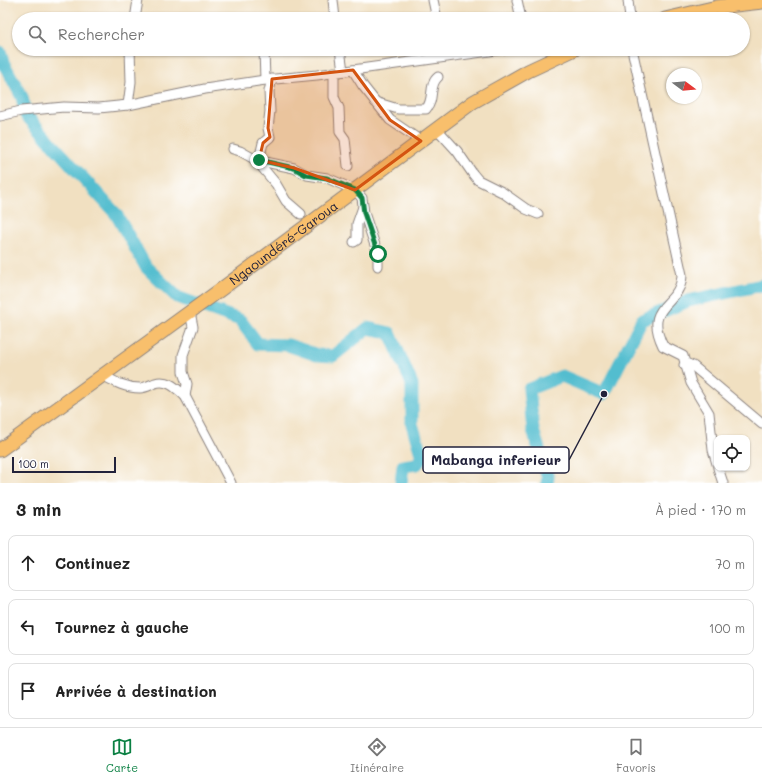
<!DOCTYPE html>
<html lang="fr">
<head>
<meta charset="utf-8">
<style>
  :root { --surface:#fff; --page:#f2f2f2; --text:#222; --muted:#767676; --line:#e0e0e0; --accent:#0b8043 }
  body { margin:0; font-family:Mali,sans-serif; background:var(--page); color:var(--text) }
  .controls { position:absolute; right:12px; bottom:12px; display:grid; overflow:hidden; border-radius:8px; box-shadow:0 1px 3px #0004 }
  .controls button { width:36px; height:36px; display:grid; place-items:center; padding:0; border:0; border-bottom:1px solid var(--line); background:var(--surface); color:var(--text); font:20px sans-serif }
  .compass { position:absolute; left:666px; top:68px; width:36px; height:36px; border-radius:50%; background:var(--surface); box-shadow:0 1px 3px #0004; rotate:106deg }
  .scale { position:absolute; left:12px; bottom:10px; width:104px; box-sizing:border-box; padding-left:4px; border:2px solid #22223b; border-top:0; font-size:11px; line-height:14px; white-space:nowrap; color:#22223b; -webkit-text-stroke:3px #fff; paint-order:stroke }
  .stop { position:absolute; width:12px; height:12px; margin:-9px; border:3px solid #0b8043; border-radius:50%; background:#fff }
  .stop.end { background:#0b8043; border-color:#fff; box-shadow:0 1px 4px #0008 }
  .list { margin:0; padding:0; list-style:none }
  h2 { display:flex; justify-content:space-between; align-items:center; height:52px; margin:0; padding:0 16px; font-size:17px }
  h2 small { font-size:13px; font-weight:400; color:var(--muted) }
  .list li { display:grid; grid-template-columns:26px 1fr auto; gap:12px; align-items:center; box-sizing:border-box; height:56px; margin:0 8px 8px; padding:0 8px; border:1px solid var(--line); border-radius:8px }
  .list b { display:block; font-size:15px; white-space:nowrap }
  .list em { font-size:13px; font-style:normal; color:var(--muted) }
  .icon { flex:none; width:22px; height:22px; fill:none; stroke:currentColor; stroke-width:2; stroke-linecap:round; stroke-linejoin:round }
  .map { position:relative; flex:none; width:762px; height:483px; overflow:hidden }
  .search { position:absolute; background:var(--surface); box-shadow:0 1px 3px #0004; left:12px; right:12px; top:12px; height:44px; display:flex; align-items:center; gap:10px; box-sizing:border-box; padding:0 14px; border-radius:22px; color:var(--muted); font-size:15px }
  .sheet { height:244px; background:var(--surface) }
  nav { display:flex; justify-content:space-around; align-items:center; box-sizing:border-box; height:56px; border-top:1px solid var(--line); background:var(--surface); font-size:11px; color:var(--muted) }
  nav a { display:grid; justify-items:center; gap:2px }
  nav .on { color:var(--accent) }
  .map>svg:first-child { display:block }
</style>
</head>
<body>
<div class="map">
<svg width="762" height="483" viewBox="0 0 762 483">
  <rect width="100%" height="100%" fill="#fff"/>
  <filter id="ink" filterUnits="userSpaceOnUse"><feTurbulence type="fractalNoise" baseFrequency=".025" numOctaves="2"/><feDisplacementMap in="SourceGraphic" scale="8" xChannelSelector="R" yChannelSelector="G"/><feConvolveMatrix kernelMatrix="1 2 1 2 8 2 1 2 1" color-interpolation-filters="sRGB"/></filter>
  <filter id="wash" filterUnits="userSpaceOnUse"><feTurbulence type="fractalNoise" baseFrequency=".012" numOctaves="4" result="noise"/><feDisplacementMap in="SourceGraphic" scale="16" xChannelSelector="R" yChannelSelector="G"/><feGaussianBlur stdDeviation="0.9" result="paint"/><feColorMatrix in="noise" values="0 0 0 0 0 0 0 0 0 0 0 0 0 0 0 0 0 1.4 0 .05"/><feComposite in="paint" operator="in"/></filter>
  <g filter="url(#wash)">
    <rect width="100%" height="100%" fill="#f1e0c1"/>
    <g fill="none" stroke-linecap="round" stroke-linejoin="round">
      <g stroke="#52bdcf" stroke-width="13">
        <polyline points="0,52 3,62 22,97 26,115 116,214 146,267 177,297 240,320 258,344 288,345 317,355 333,356 368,328 390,333 412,384 412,424 422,457 417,464 403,466 401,483"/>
        <polyline points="547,483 548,478 533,430 529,389 562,376 604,394 642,320 688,301 762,285"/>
      </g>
    </g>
  </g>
  <g filter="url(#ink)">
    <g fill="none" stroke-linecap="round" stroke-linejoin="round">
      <g stroke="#8a817e" stroke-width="11">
        <g id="minor">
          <polyline points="333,0 335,19"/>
          <polyline points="433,0 437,19"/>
          <polyline points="517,0 521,19"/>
          <polyline points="628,0 630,19"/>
          <polyline points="135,19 138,0"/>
          <polyline points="264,49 265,80"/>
          <polyline points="340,49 343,71"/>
          <path d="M632 49 682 275C681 307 642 303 663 346L683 356 691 383 709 413 713 450 717 464"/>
          <polyline points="353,70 363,86 390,120 421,141"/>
          <polyline points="334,72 334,97 339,108 340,132 345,139 348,166"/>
          <path d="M375 102 398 109H426C435 100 428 85 438 77"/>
          <polyline points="128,105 131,82 130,49"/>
          <polyline points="0,116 21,111 64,107 99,108 128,105 205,89 265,80 317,75 504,49"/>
          <polyline points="437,129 457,151 473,174 478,180 502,192 526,209 538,214"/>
          <polyline points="233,149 240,151 256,160 294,168 307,175 327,178 355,190 362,198 364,213 378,254 378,266"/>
          <polyline points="256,160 276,184 286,201 301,214"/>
          <polyline points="259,160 263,143 270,137 268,128 270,111 269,91 272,79"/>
          <polyline points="354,242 357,240 357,224 363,207"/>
          <polyline points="684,365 688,364 693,366 762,424"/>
          <path d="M104 376C115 382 126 388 140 388 145 388 150 385 155 383 168 379 176 388 185 396L231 483"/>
          <polyline points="185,396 187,384 183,372 183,355 193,327 190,312"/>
          <polyline points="718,468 723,483"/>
        </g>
      </g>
      <g stroke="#8a817e" stroke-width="15">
        <g id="highway">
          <polyline points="665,19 717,7 762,2"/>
          <path id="s1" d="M0 450 216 293 473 102 528 71 575 49"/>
        </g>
      </g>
      <use href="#minor" stroke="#fff" stroke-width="9"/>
      <use href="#highway" stroke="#f8bf6c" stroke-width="13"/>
    </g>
  </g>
  <g fill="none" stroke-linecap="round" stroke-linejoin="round" filter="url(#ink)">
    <polyline stroke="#0b8043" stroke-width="5" points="259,160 294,168 306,175 327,178 355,190 362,198 364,213 378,254"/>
  </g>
  <path fill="#d45411" fill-opacity="0.2" stroke="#d45411" stroke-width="3" stroke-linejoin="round" d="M353 70 390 120 421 141 355 190 294 168 259 160 263 143 270 137 268 128 272 79Z"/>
  <g text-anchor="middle" stroke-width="3.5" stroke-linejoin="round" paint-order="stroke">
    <g font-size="13" fill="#22223b" stroke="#fff">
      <text dy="5" stroke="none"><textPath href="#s1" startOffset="351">Ngaoundéré-Garoua</textPath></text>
    </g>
  </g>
  <path fill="none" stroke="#22223b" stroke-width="1.5" d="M604 394L569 460"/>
  <circle fill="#22223b" stroke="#fff" stroke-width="1.5" cx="604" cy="394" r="4"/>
  <rect fill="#fff" stroke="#22223b" stroke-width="1.5" x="423" y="447" width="146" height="26" rx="4"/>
  <g font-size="14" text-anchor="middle" font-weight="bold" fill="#22223b">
    <text x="496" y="465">Mabanga inferieur</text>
  </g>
</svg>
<div class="controls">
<button><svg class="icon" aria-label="locate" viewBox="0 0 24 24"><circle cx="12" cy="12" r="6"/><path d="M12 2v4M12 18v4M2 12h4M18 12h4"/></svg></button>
</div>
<svg class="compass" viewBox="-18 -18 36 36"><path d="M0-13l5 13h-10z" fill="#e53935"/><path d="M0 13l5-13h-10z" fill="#767676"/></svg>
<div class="scale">100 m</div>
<div class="stop" style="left:378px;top:254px"></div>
<div class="stop end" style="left:259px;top:160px"></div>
<div class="search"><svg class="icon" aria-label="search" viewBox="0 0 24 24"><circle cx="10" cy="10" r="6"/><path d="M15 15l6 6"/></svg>Rechercher</div>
</div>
<section class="sheet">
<h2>3 min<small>À pied · 170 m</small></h2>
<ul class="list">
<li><svg class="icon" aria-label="ahead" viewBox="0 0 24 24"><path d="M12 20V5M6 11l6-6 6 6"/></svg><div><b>Continuez</b></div><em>70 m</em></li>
<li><svg class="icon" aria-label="left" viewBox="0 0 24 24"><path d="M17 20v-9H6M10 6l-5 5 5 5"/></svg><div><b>Tournez à gauche</b></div><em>100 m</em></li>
<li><svg class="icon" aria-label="arrive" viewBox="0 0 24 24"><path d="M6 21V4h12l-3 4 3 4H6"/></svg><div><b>Arrivée à destination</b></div></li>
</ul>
</section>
<nav>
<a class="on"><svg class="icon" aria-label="map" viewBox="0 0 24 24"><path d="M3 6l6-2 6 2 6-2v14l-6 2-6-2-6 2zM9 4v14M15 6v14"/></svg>Carte</a>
<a><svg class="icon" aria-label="directions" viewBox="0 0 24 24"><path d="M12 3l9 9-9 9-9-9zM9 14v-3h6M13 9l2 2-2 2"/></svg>Itinéraire</a>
<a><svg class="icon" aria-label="saved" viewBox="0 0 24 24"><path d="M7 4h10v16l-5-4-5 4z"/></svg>Favoris</a>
</nav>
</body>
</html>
